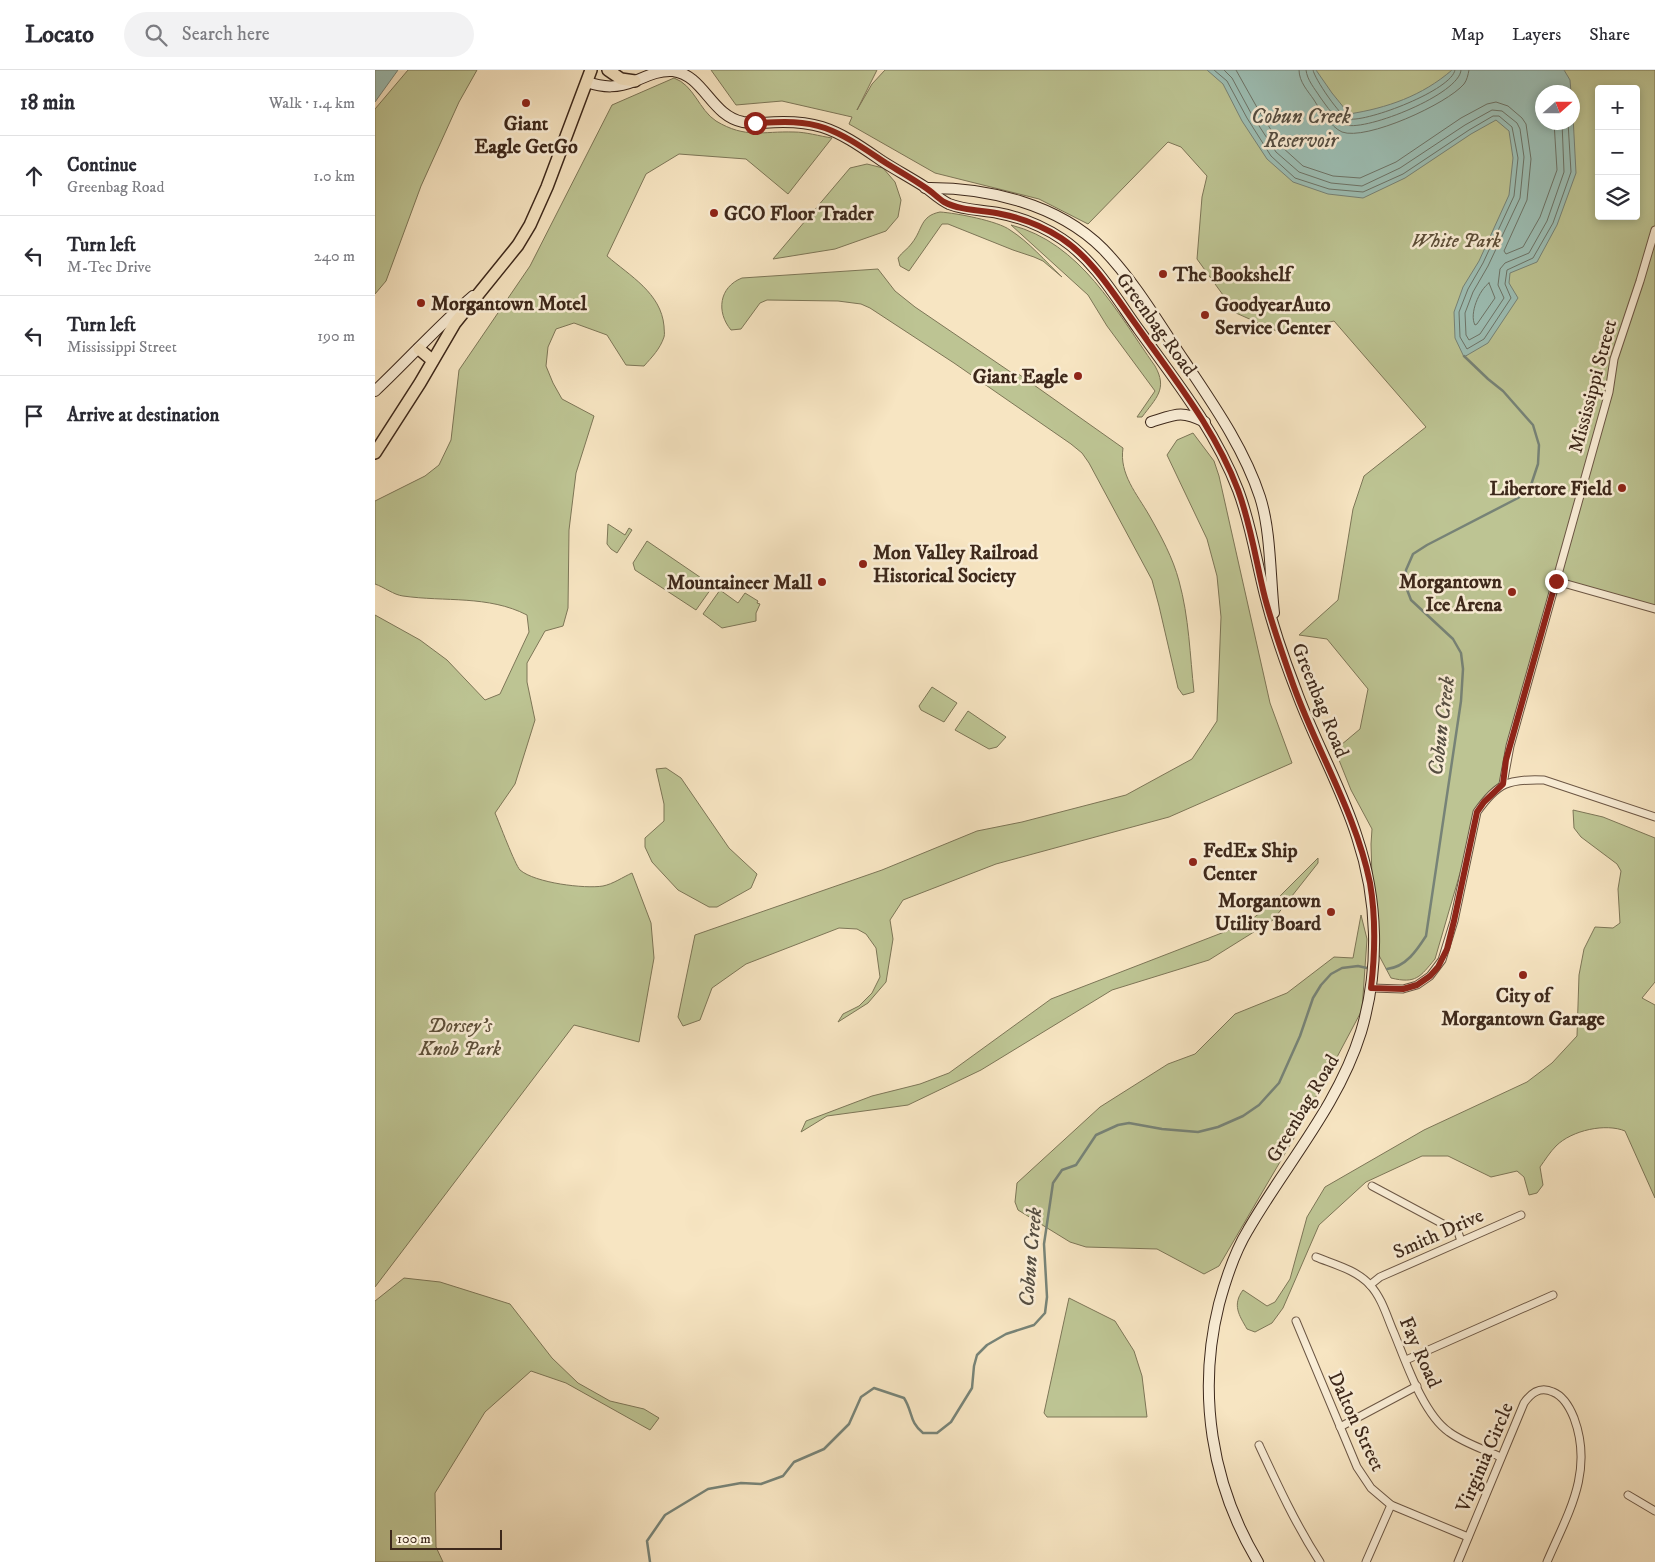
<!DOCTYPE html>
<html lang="en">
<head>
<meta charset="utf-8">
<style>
  :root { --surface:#fff; --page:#f2f2f3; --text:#2b2b33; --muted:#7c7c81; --line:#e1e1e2 }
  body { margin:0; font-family:"IM FELL DW Pica",serif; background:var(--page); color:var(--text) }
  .controls { position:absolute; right:15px; top:15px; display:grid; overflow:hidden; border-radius:5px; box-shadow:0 2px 8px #0003 }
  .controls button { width:45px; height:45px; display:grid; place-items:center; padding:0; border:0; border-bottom:1px solid var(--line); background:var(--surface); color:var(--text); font:25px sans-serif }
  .compass { position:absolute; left:1160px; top:15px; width:45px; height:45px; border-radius:50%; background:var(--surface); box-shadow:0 2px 8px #0003; rotate:69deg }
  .scale { position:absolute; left:15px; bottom:12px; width:112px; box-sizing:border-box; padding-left:5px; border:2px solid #3d281b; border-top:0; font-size:14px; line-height:18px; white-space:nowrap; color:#3d281b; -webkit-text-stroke:4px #faeed7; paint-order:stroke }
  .stop { position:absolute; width:15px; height:15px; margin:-11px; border:4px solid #8f2418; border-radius:50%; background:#fff }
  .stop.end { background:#8f2418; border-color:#fff; box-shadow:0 1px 5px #0008 }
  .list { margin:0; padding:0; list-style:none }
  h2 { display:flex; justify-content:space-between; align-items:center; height:65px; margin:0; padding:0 20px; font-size:21px }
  h2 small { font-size:16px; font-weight:400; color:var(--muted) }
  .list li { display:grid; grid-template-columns:32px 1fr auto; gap:15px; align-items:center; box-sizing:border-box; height:80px; padding:0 20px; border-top:1px solid var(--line) }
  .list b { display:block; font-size:19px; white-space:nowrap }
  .list p { margin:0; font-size:16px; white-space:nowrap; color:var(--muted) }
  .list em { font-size:16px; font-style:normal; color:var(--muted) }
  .icon { flex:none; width:28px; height:28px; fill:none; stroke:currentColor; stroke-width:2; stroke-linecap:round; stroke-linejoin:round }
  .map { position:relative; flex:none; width:1280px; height:1492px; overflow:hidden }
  header { display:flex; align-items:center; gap:30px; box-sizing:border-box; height:70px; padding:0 25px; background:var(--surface); border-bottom:1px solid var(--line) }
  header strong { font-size:24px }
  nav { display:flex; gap:28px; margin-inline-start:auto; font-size:18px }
  .search { width:350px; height:45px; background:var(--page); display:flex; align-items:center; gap:12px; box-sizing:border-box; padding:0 18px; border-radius:28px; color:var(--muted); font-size:19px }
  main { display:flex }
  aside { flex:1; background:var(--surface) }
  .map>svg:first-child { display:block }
</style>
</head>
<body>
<header>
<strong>Locato</strong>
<div class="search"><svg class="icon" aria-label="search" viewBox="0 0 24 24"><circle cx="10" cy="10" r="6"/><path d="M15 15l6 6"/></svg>Search here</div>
<nav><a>Map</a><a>Layers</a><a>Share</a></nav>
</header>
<main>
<aside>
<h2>18 min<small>Walk · 1.4 km</small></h2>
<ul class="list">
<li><svg class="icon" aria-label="ahead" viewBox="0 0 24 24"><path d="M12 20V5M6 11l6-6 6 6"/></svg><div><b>Continue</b><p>Greenbag Road</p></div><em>1.0 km</em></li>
<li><svg class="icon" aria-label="left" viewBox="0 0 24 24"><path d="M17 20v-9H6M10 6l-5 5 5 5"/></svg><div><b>Turn left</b><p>M-Tec Drive</p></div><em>240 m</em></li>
<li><svg class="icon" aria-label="left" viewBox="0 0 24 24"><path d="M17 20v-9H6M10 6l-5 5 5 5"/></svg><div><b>Turn left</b><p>Mississippi Street</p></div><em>190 m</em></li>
<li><svg class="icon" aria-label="arrive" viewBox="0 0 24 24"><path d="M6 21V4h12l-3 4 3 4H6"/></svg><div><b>Arrive at destination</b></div></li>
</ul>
</aside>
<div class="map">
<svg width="1280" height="1492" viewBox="0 0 1280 1492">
  <rect width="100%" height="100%" fill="#f7e5c2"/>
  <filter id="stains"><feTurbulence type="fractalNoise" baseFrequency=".004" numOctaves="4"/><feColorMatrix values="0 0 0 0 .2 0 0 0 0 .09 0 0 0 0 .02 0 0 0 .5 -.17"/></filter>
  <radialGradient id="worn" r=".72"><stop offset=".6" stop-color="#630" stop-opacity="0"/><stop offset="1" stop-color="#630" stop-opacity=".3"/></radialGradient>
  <g fill="#bdc493" stroke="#7d7657" fill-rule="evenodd">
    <polygon points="33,0 102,0 84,32 46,116 11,211 0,224 0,39"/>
    <path d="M336 0H502L482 40 497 14 510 0H1280V539L1181 511 1128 714 1109 732 1099 755 1060 889C1045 907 1041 914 1016 908L999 876 996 774 997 759 976 720 960 680 985 659 993 619 952 569 924 565 963 530 978 439 989 406 1051 357 959 251 908 264 861 243 822 189 827 127 832 106 806 77 793 72 713 154 664 129 560 103 474 54 477 47 407 31 361 35ZM1224 19H1261V146H1224ZM1168 22H1198V52H1168Z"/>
    <path d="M299 8C319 15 324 40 341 51 371 69 387 61 419 62 431 62 444 66 457 68L413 124 371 89 304 84 271 104 232 186C255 206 286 223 289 256 289 260 290 264 289 267 285 279 277 287 269 296L251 295 232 265 199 253 181 259 173 277 171 296 178 313 187 329 219 346 201 403 194 460 193 538 188 556 170 561 152 593V612L160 650 140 714 120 743C124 752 140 795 145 800 160 813 210 819 228 816 238 814 248 807 257 803L276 853 279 888 264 972 199 955 0 1217V545L45 570 72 590 110 630 125 624 154 562 152 545C113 525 70 532 28 526 19 525 9 517 0 514V431L50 406 64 395 76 370 84 300 155 196 237 35Z"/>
    <polygon points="492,94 508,98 520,112 526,130 523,147 511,161 460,179 398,189 475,98"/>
    <path d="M565 142C581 143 623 151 635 160 654 172 670 191 687 207L668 191 659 187 638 180 573 154H567L534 201 525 196 523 188C527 182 533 179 537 173 548 159 545 146 565 142Z"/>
    <path d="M636 155C706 173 741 241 780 296 793 319 781 328 767 347H762L780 321 732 256 713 225Z"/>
    <path d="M503 199 520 221 540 237 637 303 639 301 642 303 748 378C744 404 762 424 774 445 786 466 798 488 804 511 814 547 815 586 819 622L808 625 803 618 784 536 777 510 714 393 707 383 696 374 579 293 495 238 486 234 463 231 392 230 385 233 366 259 356 260C341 242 344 217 367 208Z"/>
    <polygon points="818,363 839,391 844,406 895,633 917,693 794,747 621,794 528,830 515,850 518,869 511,912 493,933 463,952 468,944 484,936 497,923 505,907 501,878 491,864 482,859 464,858 371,894 337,918 325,950 308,956 303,947 320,865 507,800 602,761 647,752 751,725 817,689 842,651 846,547 842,506 832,469 792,385 802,370"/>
    <polygon points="233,454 250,465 254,458 257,460 242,483 236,479 232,474"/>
    <polygon points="272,471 338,516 321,540 260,500 258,493"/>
    <polygon points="345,520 363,533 370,523 383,531 382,533 385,534 381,543 381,551 347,558 328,544"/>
    <polygon points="557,617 582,633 569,652 546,640 544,636"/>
    <polygon points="593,641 631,667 622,677 614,679 580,660"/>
    <polygon points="291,698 306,708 354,778 382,804 376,818 342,837 334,837 303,820 277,792 270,777 270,768 289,751 289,734 281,699"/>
    <path d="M1198 740 1228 747 1280 768V912L1267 928 1280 935V1128L1250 1061C1231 1053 1197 1060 1181 1076 1175 1082 1170 1090 1165 1097L1168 1115 1162 1123 1154 1125 1149 1107 1142 1101 1116 1107 1073 1086H1047L991 1112 944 1155 908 1238 897 1253 880 1262 872 1259C864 1245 857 1235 868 1220L892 1236 900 1232 915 1209 932 1147 950 1117 1049 1060 1152 1012 1177 993 1202 966 1204 905 1209 879 1220 857 1238 858 1245 853 1243 819 1246 801 1242 794 1206 767 1199 758Z"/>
    <polygon points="943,788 943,793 898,850 834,890 737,920 606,1000 533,1035 452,1046 426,1062 431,1051 497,1026 545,1014 574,1003 676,929 870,854 896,835"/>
    <polygon points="986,845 992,869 987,940 919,1068 844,1196 829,1204 782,1179 711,1177 695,1172 643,1140 640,1132 642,1113 725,1037 793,994 820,984 860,944 912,923 959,887 978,888"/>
    <polygon points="29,1208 65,1212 135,1234 177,1288 203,1313 235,1331 269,1339 284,1348 275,1360 191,1313 156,1301 110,1342 60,1423 61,1477 68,1492 0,1492 0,1231"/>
    <polygon points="694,1228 740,1251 759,1281 767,1306 772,1347 672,1347 669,1343"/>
  </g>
  <g fill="#9dbfb5" stroke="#778377">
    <polygon points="0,0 23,0 0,32"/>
    <path d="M832 0H941L957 23 974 44C1012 38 1047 26 1077 0H1189L1195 10 1196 22H1168V52H1198V46L1201 103 1182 155 1162 192 1135 203 1134 213 1143 228 1113 273 1089 287 1080 268 1079 242 1088 217 1104 191 1134 125 1138 88 1134 61 1121 50 1096 64 1030 108 988 128 953 124 918 112 892 89 867 51 848 14Z"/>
  </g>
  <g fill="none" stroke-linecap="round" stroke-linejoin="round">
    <g stroke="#6d7468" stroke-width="1">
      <polyline points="839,0 852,11 872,48 896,86 920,108 954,119 988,122 1028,104 1094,60 1118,46 1124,46 1137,57 1143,88 1139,126 1108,193 1093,219 1084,242 1085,267 1092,279 1109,269 1136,228 1130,214 1132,200 1158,188 1178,153 1196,102 1193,52"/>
      <polyline points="849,0 857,8 877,45 901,82 924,102 956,113 987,116 1025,98 1090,55 1117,40 1127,41 1142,53 1145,59 1149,87 1145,128 1113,196 1098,222 1090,243 1091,265 1094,270 1105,264 1129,228 1123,215 1125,199 1130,193 1154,183 1172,151 1189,102 1187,52"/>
      <polyline points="861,0 884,41 907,77 928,96 958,106 985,108 1021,92 1086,48 1112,34 1121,32 1133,36 1147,48 1151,54 1156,89 1152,130 1129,181 1131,184 1148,177 1165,147 1182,100 1179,52"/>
      <path d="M924 0C924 12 933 21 939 30 945 40 956 57 967 62 991 71 1072 34 1089 14 1092 10 1093 5 1094 0"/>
      <path d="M931 0C932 10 940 19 945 27 950 34 963 53 971 55 992 61 1085 24 1086 0"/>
      <path d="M938 0C939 8 966 48 974 49 993 52 1077 20 1080 0"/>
      <path d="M1114 213 1120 228 1102 254 1100 255C1094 244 1104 220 1114 213Z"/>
    </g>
    <g stroke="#778377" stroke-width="2.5">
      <path d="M1012 899C1031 897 1042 880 1051 866L1086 631 1088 599 1086 583 1078 569 1036 530 1031 517V500L1038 484 1052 475 1143 428 1156 415 1163 394 1164 375 1158 355 1128 321 1113 309 1089 286"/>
      <path d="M275 1492 272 1471 290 1445 333 1419 366 1413 386 1414 408 1406 419 1392 449 1379 474 1354 486 1327 499 1318 529 1328C538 1342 534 1352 548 1363H562L576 1352 597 1318 599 1296 602 1285 612 1275 631 1264 659 1255 670 1243 672 1227 669 1174 678 1113 687 1100 701 1095 721 1065 743 1055 754 1053 787 1059 823 1062 843 1057 868 1046 884 1035 904 1013 925 966 938 928 946 915 956 904 967 898 983 896 992 898"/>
    </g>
    <g stroke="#6c5745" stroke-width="9">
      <g id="minor">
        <polyline points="1181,511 1280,539"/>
        <polyline points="1128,714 1135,676 1234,322 1239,289 1265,211 1280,160"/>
        <path d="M996 918 1028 919 1042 915 1055 906 1067 890 1079 851 1102 742C1123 712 1134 709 1169 710L1280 747"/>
        <polyline points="997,1116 1083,1162 1086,1171"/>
        <path d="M941 1187C958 1194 982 1200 995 1215 1007 1228 1012 1247 1019 1263 1031 1292 1048 1344 1074 1362 1089 1373 1108 1379 1126 1387"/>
        <polyline points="995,1215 1005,1207 1146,1145"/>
        <polyline points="921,1251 982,1397 996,1418 1016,1435 1093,1467"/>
        <polyline points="1031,1290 1178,1225"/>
        <polyline points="965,1357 1042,1316"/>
        <path d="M884 1375C903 1416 921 1455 945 1492"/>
        <polyline points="1253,1425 1280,1441"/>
        <polyline points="991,1492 1016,1435"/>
        <path d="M1083 1492 1149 1333C1156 1323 1165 1316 1178 1322 1188 1326 1195 1338 1199 1348 1219 1402 1193 1443 1172 1492"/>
      </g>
    </g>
    <g stroke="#3d281b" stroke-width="12">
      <g id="secondary">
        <path d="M212 12C229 18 243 18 260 11 272 6 284 0 298 1 329 5 336 46 368 52 381 54 395 52 408 52 421 52 434 53 447 57 469 64 488 78 507 91 521 100 536 108 550 117 558 123 565 130 574 134 589 140 607 140 623 143 645 147 669 157 687 169 720 191 741 228 764 260 801 311 840 360 863 420 876 454 881 490 890 525 898 557 909 589 921 620 939 670 966 716 982 767 1003 830 1005 898 986 962 963 1036 911 1094 873 1160 859 1183 851 1208 844 1234 822 1322 836 1414 883 1492"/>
        <path d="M550 118C612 117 683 134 728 179 760 212 784 254 810 292 838 334 869 378 885 427 896 461 895 507 899 543"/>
        <path d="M0 321C33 290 63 256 98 226"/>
        <path d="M776 352C801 344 806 340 830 352"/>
      </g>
    </g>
    <g stroke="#3d281b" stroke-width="14">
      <g id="primary">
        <polyline points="233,0 246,9 260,11"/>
        <polyline points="44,279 57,290"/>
        <polyline points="0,383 45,313 80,253 143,175 155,155 172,117 216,0"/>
      </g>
    </g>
    <use href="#minor" stroke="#faeed7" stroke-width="7"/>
    <use href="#secondary" stroke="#faeed7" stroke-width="10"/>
    <use href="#primary" stroke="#f7e5c2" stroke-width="11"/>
  </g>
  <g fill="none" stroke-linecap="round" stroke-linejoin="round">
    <path stroke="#8f2418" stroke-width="6" d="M380 53C404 52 427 50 450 58 472 66 491 80 511 93 524 101 538 109 551 118 557 122 563 128 569 132 586 141 608 140 626 144 646 148 669 157 686 168 719 190 739 225 762 256 799 309 840 359 863 420 876 455 881 492 890 528 898 558 909 588 919 617 943 683 981 744 995 813 1001 848 1000 884 996 918L1028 919 1042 915 1055 906 1063 897 1072 879 1079 851 1102 742 1109 732 1128 714 1131 690 1181 511"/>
  </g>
  <g fill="#8f2418" stroke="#faeed7" stroke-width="2">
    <circle cx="151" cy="33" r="5"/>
    <circle cx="339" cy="143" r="5"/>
    <circle cx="788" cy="204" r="5"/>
    <circle cx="46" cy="233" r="5"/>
    <circle cx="830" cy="245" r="5"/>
    <circle cx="703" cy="306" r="5"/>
    <circle cx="1247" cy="418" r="5"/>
    <circle cx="488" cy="494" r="5"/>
    <circle cx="447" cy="512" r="5"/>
    <circle cx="1137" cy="522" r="5"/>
    <circle cx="818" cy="792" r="5"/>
    <circle cx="956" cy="842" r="5"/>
    <circle cx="1148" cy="905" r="5"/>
  </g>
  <g text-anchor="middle" stroke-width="5" stroke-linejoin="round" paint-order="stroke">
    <g font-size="20" font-weight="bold" fill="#3d281b" stroke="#faeed7" text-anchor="start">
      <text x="151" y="60" text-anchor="middle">Giant<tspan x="151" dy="23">Eagle GetGo</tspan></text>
      <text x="349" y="150">GCO Floor Trader</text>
      <text x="798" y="211">The Bookshelf</text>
      <text x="56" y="240">Morgantown Motel</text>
      <text x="840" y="241">GoodyearAuto<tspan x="840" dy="23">Service Center</tspan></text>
      <text x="693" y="313" text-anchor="end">Giant Eagle</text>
      <text x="1237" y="425" text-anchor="end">Libertore Field</text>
      <text x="498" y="489">Mon Valley Railroad<tspan x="498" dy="23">Historical Society</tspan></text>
      <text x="1127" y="518" text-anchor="end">Morgantown<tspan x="1127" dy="23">Ice Arena</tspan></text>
      <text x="437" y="519" text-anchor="end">Mountaineer Mall</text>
      <text x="828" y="787">FedEx Ship<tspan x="828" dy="23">Center</tspan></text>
      <text x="946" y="837" text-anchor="end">Morgantown<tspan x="946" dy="23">Utility Board</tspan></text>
      <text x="1148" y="932" text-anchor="middle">City of<tspan x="1148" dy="23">Morgantown Garage</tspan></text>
    </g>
    <g font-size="20" font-style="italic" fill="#5d4f39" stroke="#faeed7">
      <text x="1081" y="177">White Park</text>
      <text x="85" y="962">Dorsey's<tspan x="85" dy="23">Knob Park</tspan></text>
    </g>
    <g font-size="20" fill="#3d281b" stroke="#faeed7">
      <text transform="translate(782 254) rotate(54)" y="7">Greenbag Road</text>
      <text transform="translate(1217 316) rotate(-75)" y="7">Mississippi Street</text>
      <text transform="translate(946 630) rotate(68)" y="7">Greenbag Road</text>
      <text transform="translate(927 1038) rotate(-59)" y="7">Greenbag Road</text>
      <text transform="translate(1063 1163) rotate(-24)" y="7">Smith Drive</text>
      <text transform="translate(1046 1282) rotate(66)" y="7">Fay Road</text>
      <text transform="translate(982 1351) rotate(65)" y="7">Dalton Street</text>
      <text transform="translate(1109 1387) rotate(-67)" y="7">Virginia Circle</text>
    </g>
    <g font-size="21" font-style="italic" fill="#554e42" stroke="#faeed7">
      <text x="926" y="53">Cobun Creek<tspan x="926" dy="24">Reservoir</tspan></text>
      <text transform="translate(1066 656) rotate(-83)" y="7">Cobun Creek</text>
      <text transform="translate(655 1187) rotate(-85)" y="7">Cobun Creek</text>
    </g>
  </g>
  <rect width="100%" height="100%" filter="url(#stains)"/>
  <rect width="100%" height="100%" fill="url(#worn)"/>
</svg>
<div class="controls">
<button>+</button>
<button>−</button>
<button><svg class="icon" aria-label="layers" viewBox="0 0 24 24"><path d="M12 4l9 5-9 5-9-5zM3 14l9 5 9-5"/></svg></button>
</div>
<svg class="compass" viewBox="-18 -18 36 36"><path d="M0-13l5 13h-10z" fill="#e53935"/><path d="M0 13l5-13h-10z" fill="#7c7c81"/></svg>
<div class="scale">100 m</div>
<div class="stop" style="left:380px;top:53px"></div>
<div class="stop end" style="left:1181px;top:511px"></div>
</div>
</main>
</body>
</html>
